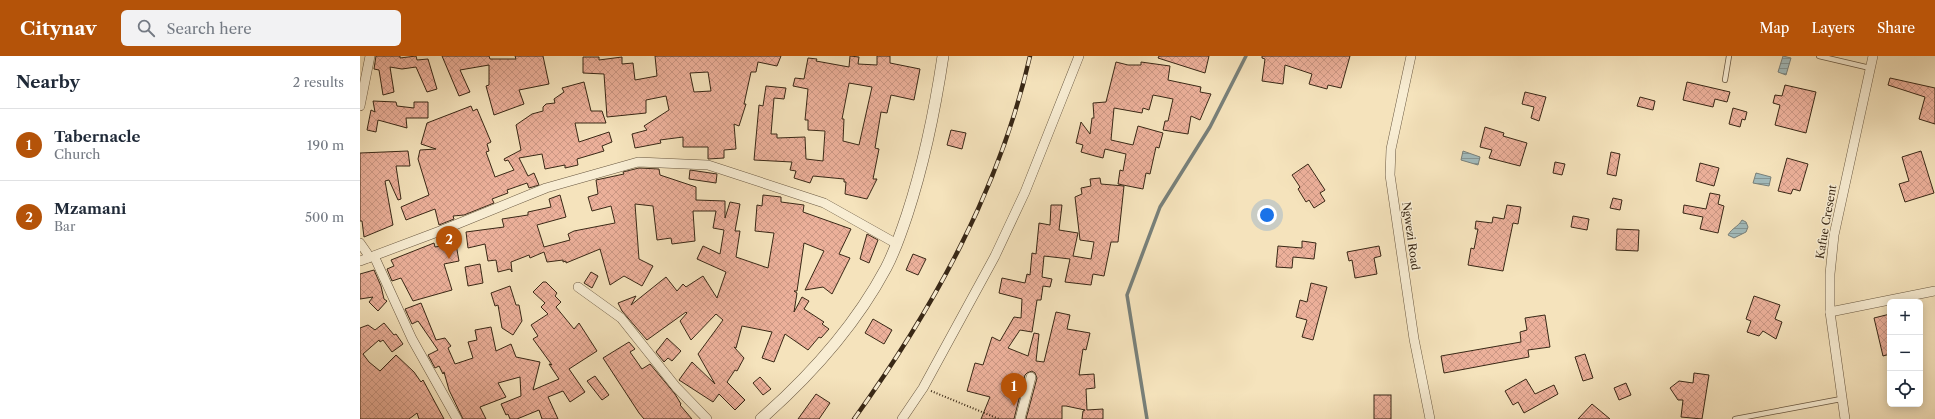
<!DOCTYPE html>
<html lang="en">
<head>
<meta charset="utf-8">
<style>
  :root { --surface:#fff; --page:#f2f2f3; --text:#1f2937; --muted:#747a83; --line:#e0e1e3; --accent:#b45309 }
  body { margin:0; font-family:"Libre Caslon Text",serif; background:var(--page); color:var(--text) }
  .controls { position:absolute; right:12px; bottom:12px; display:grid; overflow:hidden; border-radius:6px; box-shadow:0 2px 10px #0003 }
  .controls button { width:36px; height:36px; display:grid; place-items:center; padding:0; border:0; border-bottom:1px solid var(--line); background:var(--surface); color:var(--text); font:20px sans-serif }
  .you { position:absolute; left:907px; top:159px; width:14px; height:14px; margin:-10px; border:3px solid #fff; border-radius:50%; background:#1a73e8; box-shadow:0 0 0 6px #1a73e833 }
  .badge { display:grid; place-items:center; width:26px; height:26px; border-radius:50%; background:var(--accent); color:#fff; font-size:13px; font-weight:700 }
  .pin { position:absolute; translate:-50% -33px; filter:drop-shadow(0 1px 2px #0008) }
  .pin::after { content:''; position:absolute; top:21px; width:14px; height:12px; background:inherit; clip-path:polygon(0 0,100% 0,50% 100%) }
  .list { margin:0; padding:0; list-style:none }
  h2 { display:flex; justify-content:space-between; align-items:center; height:52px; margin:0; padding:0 16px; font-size:17px }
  h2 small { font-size:13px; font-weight:400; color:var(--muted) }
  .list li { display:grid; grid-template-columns:26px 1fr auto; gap:12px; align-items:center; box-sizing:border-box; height:72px; padding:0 16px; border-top:1px solid var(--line) }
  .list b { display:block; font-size:15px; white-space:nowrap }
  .list p { margin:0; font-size:13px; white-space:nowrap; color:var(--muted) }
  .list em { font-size:13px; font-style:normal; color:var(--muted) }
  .icon { flex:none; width:22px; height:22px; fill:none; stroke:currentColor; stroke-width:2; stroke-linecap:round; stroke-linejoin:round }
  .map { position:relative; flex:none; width:1575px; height:363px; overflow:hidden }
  header { display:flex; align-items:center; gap:24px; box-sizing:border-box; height:56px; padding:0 20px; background:var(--accent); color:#fff }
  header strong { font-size:19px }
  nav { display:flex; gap:22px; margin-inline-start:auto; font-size:14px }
  .search { width:280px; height:36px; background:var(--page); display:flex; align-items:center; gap:10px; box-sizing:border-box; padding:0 14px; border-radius:6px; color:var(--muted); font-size:15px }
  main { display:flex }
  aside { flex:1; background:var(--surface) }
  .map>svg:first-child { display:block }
</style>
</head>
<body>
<header>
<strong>Citynav</strong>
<div class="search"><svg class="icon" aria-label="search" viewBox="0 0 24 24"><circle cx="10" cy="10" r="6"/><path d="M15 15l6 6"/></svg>Search here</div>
<nav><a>Map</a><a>Layers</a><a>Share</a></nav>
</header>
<main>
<aside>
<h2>Nearby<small>2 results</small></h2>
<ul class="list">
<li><span class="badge">1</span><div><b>Tabernacle</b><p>Church</p></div><em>190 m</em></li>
<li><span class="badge">2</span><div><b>Mzamani</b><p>Bar</p></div><em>500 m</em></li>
</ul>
</aside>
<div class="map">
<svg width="1575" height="363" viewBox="0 0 1575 363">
  <defs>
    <pattern id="water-rules" width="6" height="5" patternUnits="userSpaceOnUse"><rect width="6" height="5" fill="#a2bbbc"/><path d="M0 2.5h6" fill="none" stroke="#859898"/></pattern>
    <pattern id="building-cross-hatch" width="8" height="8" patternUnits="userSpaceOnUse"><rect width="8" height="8" fill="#ecb09a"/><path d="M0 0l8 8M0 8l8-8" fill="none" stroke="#cb9784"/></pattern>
  </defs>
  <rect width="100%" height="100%" fill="#f5e3bc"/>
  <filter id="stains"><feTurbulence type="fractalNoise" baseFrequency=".005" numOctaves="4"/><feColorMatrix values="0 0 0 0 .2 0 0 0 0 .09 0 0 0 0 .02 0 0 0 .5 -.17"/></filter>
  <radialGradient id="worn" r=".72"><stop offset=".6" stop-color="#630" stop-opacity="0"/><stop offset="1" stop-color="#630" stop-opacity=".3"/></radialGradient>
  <g fill="url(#water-rules)" stroke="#78807a">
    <polygon points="1423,0 1431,2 1426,19 1418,16"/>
    <polygon points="1103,95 1120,101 1118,109 1101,104"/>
    <polygon points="1396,117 1411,121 1409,130 1393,127"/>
    <path d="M1382 164 1386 166 1388 171 1386 176 1374 182 1368 179C1372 172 1378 171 1382 164Z"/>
  </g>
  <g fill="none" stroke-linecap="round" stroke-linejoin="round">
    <polyline stroke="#78807a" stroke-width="3.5" points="787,363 767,239 800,151 850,71 886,0"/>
  </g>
  <g fill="url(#building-cross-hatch)" stroke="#392816" fill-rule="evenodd">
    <polygon points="16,0 40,0 40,2 56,0 57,4 68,3 77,33 67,36 56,11 42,13 30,11 34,36 23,39 19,14 14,13"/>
    <polygon points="82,0 129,0 130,3 156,3 155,0 183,0 189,28 159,34 164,48 134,59 126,30 129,29 129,9 100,14 110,36 99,40"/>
    <path d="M295 0H421L417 10 398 6 396 16H391L384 48H386L379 70 374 68 376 93 364 94V102L348 103V91H323V81L300 84 301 87 275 92 272 78 287 74 284 70 309 54 306 40 286 44V57L247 61 244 18 223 17V1H239V4L262 1V8L273 7 275 24 297 20ZM348 16 351 35 334 36 330 17Z"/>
    <path d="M490 0 499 1 498 8 517 9V0H530V7L560 13 554 44 531 39 527 57 521 56 515 92 519 93 513 123H517L507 143 485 138 486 126H484V123L453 120 450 127 434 122 436 115 430 114 432 106 394 104 399 49 403 50 406 30 426 32 424 43 414 42 411 78H417V82L445 81 446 103 463 105 465 75 448 74V64H445L448 33 433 30 435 22 444 23 448 2 457 3 456 5 489 11ZM489 27 512 31 499 89 483 85 484 63H482Z"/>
    <polygon points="799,0 849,0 845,17 798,2"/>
    <polygon points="902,0 990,0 981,32 968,29 967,33 949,28 952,18 925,9 923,28 902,25 905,3 902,2"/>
    <polygon points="756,6 768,9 781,9 781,6 810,10 808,24 841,31 840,36 851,38 840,64 831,60 828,78 803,74 805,65 808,65 813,43 793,39 789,54 783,52 782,57 754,52 751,84 773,89 778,70 803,77 799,92 796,91 790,118 786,117 783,133 758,128 760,114 763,115 766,98 745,93 743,102 735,100 721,96 723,89 716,87 721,66 730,78 732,62 734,62 733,47 746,46"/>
    <polygon points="1530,22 1575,32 1575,68 1559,63 1565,41 1528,29"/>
    <polygon points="224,26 231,55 242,55 246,67 215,67 219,86 249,76 252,86 242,90 244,95 217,103 218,109 205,112 205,109 185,113 182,98 159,102 168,120 174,117 179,129 169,132 167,127 147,134 148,137 132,143 134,147 104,159 93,160 94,163 79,169 75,153 46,164 41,151 69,139 58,103 60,94 76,93 61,88 67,67 111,50 113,55 117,53 131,86 127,88 129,95 126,96 135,121 154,114 148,104 145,105 144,103 161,94 156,69 172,58 183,55 183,51 186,48 195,47 194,43 204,36 202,32"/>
    <polygon points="1327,26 1370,36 1367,46 1355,43 1353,51 1323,44"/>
    <polygon points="1425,29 1456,36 1446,77 1415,69 1420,49 1413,47 1415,39 1422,40"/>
    <polygon points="1165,36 1186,41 1179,65 1171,62 1174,51 1162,48"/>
    <polygon points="1280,41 1295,45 1293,54 1277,50"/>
    <polygon points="13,45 36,46 37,50 54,52 54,46 68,46 68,62 46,62 47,72 18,64 16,76 7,74 11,54 15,56"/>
    <polygon points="1373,52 1387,56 1385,64 1382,63 1380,71 1369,68"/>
    <polygon points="1125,71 1144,77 1143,80 1167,87 1160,110 1129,102 1132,94 1120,91"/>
    <polygon points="591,74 606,77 602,93 587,89"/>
    <polygon points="48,95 50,110 36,110 41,143 38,144 29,124 25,125 33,169 4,181 2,165 0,165 0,97"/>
    <polygon points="1561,95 1574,137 1545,146 1539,128 1549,125 1542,101"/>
    <polygon points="1251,96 1260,98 1256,120 1247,118"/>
    <polygon points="1427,102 1448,108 1440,135 1433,133 1431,138 1418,135"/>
    <polygon points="1195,106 1205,108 1202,119 1193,117"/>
    <polygon points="1340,107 1359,112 1354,130 1336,125"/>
    <polygon points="948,108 965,134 960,137 965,145 954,152 949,144 946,146 938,133 940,131 932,119"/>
    <polygon points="279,112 299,113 300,119 336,131 336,144 365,145 365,162 370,146 380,148 375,175 380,175 376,201 408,212 414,177 395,175 397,149 402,150 403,139 421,141 421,146 444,149 443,156 491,173 479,198 490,202 472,238 463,231 445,234 464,195 444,187 437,235 434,235 437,237 434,256 442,241 449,245 444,253 464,266 462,268 469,273 461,282 459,281 448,294 425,278 414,306 402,302 412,276 382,270 376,292 374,291 384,302 377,315 375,314 367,326 385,344 375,354 359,338 353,346 319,324 332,306 355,328 338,298 363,264 356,258 331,284 320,265 327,257 326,256 287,284 262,255 258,247 276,240 271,249 306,221 317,235 323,228 326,231 343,220 357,242 366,216 337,203 343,190 360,198 364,174 353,172 356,155 333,155 335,185 312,188 311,182 297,184 293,150 275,148 279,203 293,210 282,230 264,220 250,229 240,193 206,207 206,205 203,206 203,204 187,206 184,196 170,202 169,199 151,206 152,216 150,213 138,216 136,204 128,205 125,188 108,192 106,176 144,171 142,163 168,159 168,156 191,151 189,143 200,139 206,161 177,169 184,191 210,184 208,178 214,175 255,167 251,150 232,155 228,141 238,138 236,124 264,118 263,116"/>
    <polygon points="330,114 357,118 356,127 329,123"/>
    <polygon points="740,122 741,128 764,130 758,186 751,186 744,220 733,218 731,229 705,226 710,203 684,200 682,221 692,223 690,231 683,230 681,244 677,244 672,276 660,274 648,292 668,300 674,277 679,278 676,305 684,306 696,256 710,259 707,273 730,277 726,294 723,293 719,319 734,318 735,332 726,333 727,354 743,353 743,363 722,363 723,355 725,354 706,350 702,350 702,363 666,363 677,322 675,317 672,315 667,317 665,319 654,363 621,363 630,341 607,335 615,307 623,309 632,281 640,285 654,261 661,262 662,243 639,237 642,222 665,227 667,218 670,219 672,197 676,198 679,167 690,169 691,149 702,149 699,174 718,177 713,200 731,203 734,186 720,184 715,141 722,138 721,132 731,130 730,123"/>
    <polygon points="1350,137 1360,139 1358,148 1364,150 1358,177 1340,173 1343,161 1323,157 1324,149 1346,153"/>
    <polygon points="1253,142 1262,144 1260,154 1250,152"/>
    <polygon points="1147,149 1161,151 1158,168 1153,167 1143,215 1108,209 1111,192 1114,193 1118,173 1115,173 1116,165 1132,167 1133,161 1144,163"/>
    <polygon points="1213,160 1229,163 1227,174 1211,171"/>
    <polygon points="1257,173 1279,174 1278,195 1256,194"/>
    <polygon points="507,178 518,184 509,207 500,203"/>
    <polygon points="942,185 956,187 954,203 933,201 932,212 916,211 918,190 942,192"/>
    <polygon points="74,187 75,191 96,188 99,205 84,208 92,234 53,245 41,222 32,225 27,213 34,210 31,204"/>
    <polygon points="1019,190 1021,200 1014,202 1017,218 995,222 992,204 989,205 987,196"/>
    <polygon points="553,198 566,203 558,219 546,214"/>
    <polygon points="120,208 123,227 108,230 105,211"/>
    <polygon points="14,214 21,230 24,243 27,245 18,255 9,246 13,241 0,243 0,218"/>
    <polygon points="231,216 238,220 232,232 224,227"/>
    <polygon points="183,226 186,226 197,237 195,240 201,246 196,251 214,273 219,267 237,295 209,313 225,336 210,346 203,335 188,341 198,363 182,363 179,354 157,363 150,363 148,358 146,359 141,348 161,340 160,321 138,327 146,341 120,351 126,363 103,363 89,334 84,316 83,318 79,310 75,312 68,299 78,294 58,265 52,268 45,253 61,247 76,284 85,282 91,290 88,292 95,308 113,302 108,286 117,284 115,274 131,271 136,295 151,288 156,301 180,306 173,334 199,323 189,308 192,309 173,283 178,280 171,269 188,258 181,251 185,247 173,236"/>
    <polygon points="951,227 967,231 953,284 942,281 947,264 936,261 940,244 947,246"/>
    <polygon points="150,230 156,249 159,249 162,265 153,279 142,272 138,249 135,250 131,237"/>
    <polygon points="1394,240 1420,249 1415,263 1422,266 1416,283 1403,275 1399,280 1387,276 1391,265 1386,263"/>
    <polygon points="1530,258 1530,298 1523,300 1514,262"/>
    <polygon points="1185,259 1190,291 1168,294 1169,301 1084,317 1081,300 1161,286 1160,276 1167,274 1165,262"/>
    <polygon points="513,263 532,274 524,288 505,277"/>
    <polygon points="24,267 34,279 36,278 43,288 32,296 23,284 20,286 19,284 3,298 9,306 20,315 36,299 54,316 61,326 63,324 84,363 59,363 57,357 49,363 0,363 0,272 8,269 15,274"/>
    <polygon points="307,282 321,295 312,305 308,302 304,306 296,296"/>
    <polygon points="269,286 275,293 270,296 282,313 290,308 315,338 321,348 320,349 332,363 284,363 279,357 243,302"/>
    <polygon points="1225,298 1233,322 1223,325 1215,301"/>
    <polygon points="1334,317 1349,319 1342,363 1321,361 1323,344 1318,344 1310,332 1319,325 1333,327"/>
    <polygon points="235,320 249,339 242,344 227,325"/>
    <polygon points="400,321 411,333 403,339 393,327"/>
    <polygon points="1166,323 1175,338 1194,329 1198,338 1164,357 1158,346 1153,349 1145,335"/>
    <polygon points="1266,327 1271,339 1259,344 1254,332"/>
    <polygon points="456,338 470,347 459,363 438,363"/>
    <rect x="1014" y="339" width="17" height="24"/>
    <polygon points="1232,348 1250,363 1218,363"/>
  </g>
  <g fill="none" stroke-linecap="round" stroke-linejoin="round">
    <g stroke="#685740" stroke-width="6">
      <g id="service">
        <polyline points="1459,0 1510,12"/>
        <polyline points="1365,24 1369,0"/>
        <polyline points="1375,363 1481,343"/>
      </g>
    </g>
    <g stroke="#685740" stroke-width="10">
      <g id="minor">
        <polyline points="1051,0 1031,93 1030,119 1054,283 1070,363"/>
        <polyline points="0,50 10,0"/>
        <polyline points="0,187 7,197 8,202"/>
        <polyline points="14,200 52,283 97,363"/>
        <polyline points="0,205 80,175 186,132 278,106 348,109 464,147 537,188"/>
        <polyline points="218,231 261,262 316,331 347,363"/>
        <polyline points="1470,256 1575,235"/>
        <polyline points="542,363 563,332 635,200 665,136 719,0"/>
        <polyline points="660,363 671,321"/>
        <polyline points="1485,363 1470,256 1470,218 1474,179 1513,0"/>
      </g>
    </g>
    <g stroke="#685740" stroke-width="12">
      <path id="tertiary" d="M401 363C450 320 495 270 526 212 535 195 541 177 547 159 564 107 575 54 583 0"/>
    </g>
    <polyline stroke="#392816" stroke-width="2" stroke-dasharray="1 2" stroke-linecap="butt" points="571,335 639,363"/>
    <use href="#service" stroke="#f8edd3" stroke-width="4.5"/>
    <use href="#minor" stroke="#f8edd3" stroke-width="9"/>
    <use href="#tertiary" stroke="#f8edd3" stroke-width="11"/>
    <g stroke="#392816" stroke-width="4.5">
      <path id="rail" d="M494 363C573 253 640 133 670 0"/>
    </g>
    <use href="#rail" stroke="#f8edd3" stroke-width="3" stroke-dasharray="9" stroke-linecap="butt"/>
  </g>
  <g text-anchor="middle" stroke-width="3" stroke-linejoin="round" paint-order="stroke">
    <g font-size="11" fill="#392816" stroke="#f8edd3">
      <text transform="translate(1466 166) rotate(-80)" y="4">Kafue Cresent</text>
      <text transform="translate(1051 180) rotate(82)" y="4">Ngwezi Road</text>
    </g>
  </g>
  <rect width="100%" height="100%" filter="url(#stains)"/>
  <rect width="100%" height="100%" fill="url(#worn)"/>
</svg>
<div class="controls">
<button>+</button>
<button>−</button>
<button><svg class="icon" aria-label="locate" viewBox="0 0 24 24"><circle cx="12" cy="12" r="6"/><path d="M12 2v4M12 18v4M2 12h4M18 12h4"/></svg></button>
</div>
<div class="you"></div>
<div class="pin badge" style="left:654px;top:350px">1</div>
<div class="pin badge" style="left:89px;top:203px">2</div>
</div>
</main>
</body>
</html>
